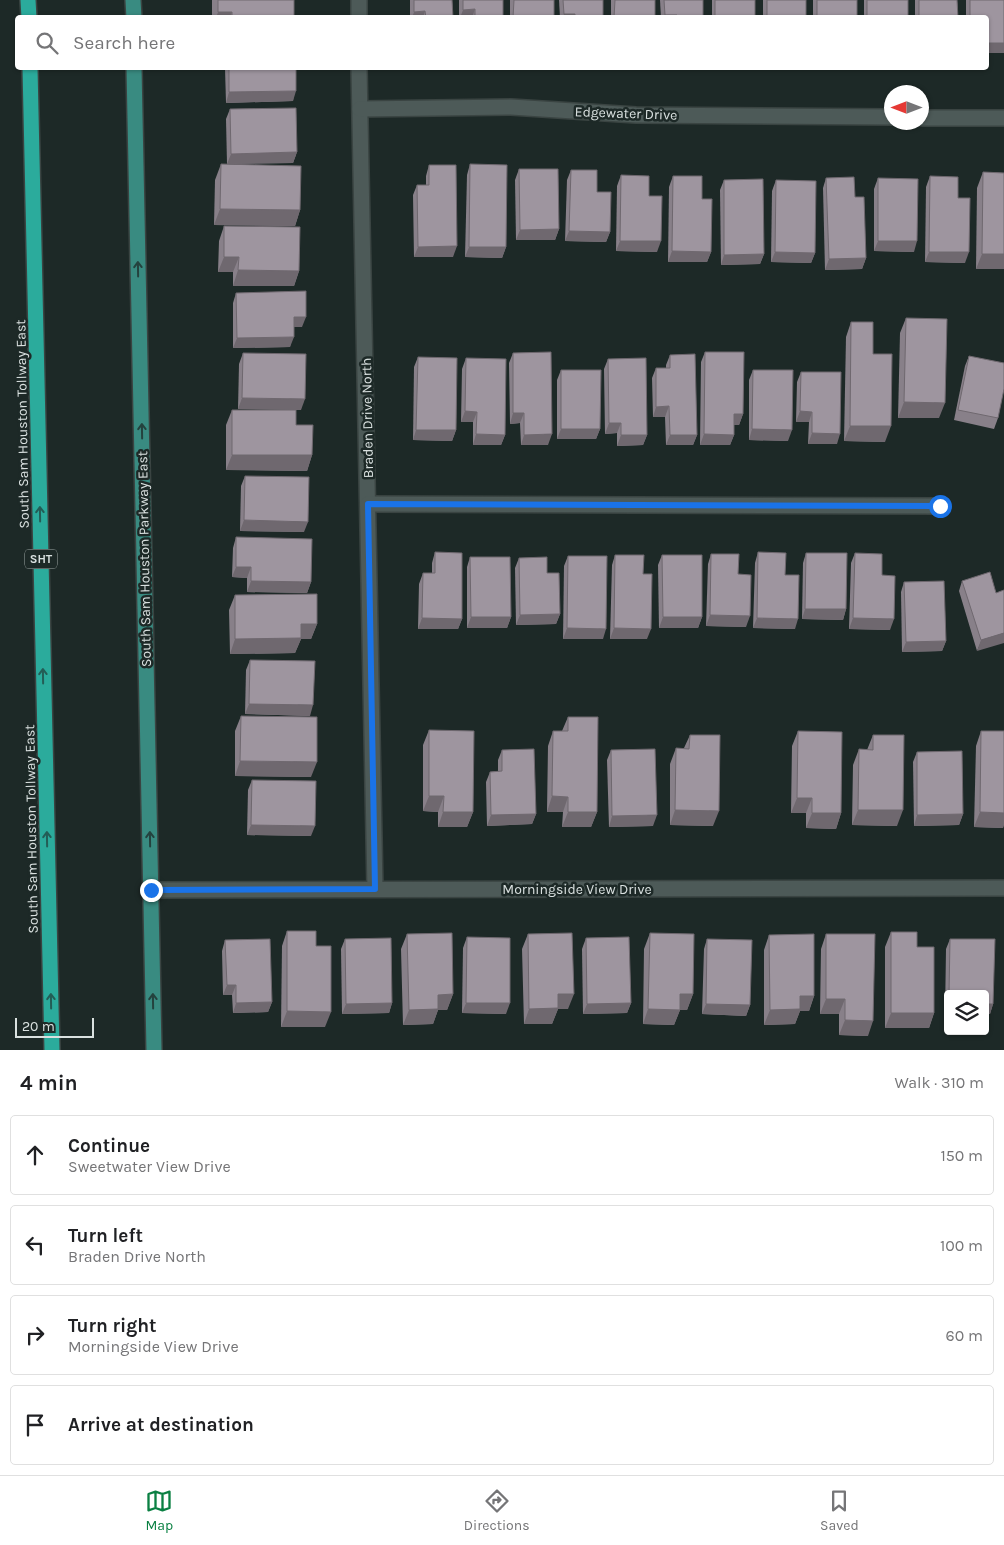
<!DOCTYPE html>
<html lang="en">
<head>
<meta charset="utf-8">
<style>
  :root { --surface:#fff; --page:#f2f2f2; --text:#202124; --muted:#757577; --line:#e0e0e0; --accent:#0b8043 }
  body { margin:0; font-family:Karla,sans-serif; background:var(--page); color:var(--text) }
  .controls { position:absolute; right:15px; bottom:15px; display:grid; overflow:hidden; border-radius:5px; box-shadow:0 1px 4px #0004 }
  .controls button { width:45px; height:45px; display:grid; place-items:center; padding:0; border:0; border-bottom:1px solid var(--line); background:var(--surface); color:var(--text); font:25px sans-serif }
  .compass { position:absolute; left:884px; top:85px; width:45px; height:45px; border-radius:50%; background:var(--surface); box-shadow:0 1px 4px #0004; rotate:270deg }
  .scale { position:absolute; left:15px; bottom:12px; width:79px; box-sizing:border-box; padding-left:5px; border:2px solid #dae1e0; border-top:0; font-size:14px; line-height:18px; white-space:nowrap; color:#dae1e0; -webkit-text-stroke:4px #1d2927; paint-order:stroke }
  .stop { position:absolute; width:15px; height:15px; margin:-11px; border:4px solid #1a73e8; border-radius:50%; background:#fff }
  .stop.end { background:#1a73e8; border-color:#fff; box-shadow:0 1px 5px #0008 }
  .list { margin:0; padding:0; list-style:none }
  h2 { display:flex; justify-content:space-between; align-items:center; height:65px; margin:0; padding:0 20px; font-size:21px }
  h2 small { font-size:16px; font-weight:400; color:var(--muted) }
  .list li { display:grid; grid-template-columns:32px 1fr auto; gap:15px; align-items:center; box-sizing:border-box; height:80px; margin:0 10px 10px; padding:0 10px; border:1px solid var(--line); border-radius:5px }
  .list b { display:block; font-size:19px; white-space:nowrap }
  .list p { margin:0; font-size:16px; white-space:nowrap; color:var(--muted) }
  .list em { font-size:16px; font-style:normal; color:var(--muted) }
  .icon { flex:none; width:28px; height:28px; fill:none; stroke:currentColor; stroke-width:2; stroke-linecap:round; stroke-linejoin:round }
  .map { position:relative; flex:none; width:1004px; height:1050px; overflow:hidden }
  .search { position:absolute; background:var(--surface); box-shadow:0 1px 4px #0004; left:15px; right:15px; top:15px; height:55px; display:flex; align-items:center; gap:12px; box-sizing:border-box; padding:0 18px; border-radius:5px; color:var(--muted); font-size:19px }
  .sheet { height:425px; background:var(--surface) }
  nav { display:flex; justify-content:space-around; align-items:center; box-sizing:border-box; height:70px; border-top:1px solid var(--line); background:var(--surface); font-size:14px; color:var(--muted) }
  nav a { display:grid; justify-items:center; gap:2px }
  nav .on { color:var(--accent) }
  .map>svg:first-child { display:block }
</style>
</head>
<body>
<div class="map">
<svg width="1004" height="1050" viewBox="0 0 1004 1050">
  <rect width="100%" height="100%" fill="#1d2927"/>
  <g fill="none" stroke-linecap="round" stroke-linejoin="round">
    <g stroke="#3a4442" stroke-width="18">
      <g id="minor">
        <polyline points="359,0 359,18"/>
        <polyline points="359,68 375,889"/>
        <polyline points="360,109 511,107 636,115 892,117"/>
        <polyline points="922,118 1004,118"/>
        <polyline points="368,504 940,506"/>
        <polyline points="151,890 1004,888"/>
      </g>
    </g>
    <g stroke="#3a4442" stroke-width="18">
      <g id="major">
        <polyline points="133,0 134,18"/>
        <polyline points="134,68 154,1050"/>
      </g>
    </g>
    <g stroke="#3a4442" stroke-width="18">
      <g id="highway">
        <polyline points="28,0 29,18"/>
        <polyline points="30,68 52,1050"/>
      </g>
    </g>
    <use href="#minor" stroke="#4d5a58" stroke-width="15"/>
    <use href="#major" stroke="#398b81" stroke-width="15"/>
    <use href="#highway" stroke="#2bab9c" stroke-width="15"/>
  </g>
  <g fill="#888089">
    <rect x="212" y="0" width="82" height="18"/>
    <polygon points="410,0 452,0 453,18 410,18"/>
    <rect x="459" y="0" width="44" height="18"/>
    <rect x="510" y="0" width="44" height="18"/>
    <polygon points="559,0 603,0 603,18 560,18"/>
    <rect x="611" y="0" width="44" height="18"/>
    <polygon points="660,0 703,0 703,18 661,18"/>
    <rect x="712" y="0" width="43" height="18"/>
    <rect x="763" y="0" width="43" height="18"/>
    <rect x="813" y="0" width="44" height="18"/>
    <rect x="864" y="0" width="44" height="18"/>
    <polygon points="915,0 957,0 958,18 915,18"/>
    <polygon points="966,0 1004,0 986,18 966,18"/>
    <polygon points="225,68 296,68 293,101 226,103"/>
    <polygon points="230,109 297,152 293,163 227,164 226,119"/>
    <polygon points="221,164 300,210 295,226 214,225 215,180"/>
    <polygon points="470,164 506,247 502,258 465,257 467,175"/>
    <polygon points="429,165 453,257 414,257 413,195 417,185 426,185 426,176"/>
    <polygon points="519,169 559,229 555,240 516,240 515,180"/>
    <polygon points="571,170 610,232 606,242 565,241 567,180"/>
    <polygon points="983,172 1004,173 1004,269 976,269 977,188"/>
    <polygon points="621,175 649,196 657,252 616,251 617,186"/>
    <polygon points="673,176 711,252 707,262 668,262 669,187"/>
    <polygon points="930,176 958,198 965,263 925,262 926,187"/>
    <polygon points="826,178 855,197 866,258 862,269 825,270 823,188"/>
    <polygon points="878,178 914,252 874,251 874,189"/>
    <polygon points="724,180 764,254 760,264 721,265 720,190"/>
    <polygon points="776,180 815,253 811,263 771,262 772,191"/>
    <polygon points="224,226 299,271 294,286 233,286 233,272 218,272 219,241"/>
    <polygon points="236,293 302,327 294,327 290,347 233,348 233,303"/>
    <polygon points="906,318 939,418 898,418 900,333"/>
    <polygon points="851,322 873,354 885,442 844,441 846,337"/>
    <polygon points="705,352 743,414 739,425 734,425 734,435 730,445 700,445 701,362"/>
    <polygon points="243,353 301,410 238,409 239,364"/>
    <polygon points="513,353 548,445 521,445 520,423 510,424 509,363"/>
    <polygon points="670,355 697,435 693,445 666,445 665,417 653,417 652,378 656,368 666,368 666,365"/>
    <polygon points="969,356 998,418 994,429 954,420 965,366"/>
    <polygon points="418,357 456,430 452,441 413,440 414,367"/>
    <polygon points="466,358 505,435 501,445 473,445 473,422 461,422 462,369"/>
    <polygon points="608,359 647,435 643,445 617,446 617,433 605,434 604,369"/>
    <polygon points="561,370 600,429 596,439 557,439 557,380"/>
    <polygon points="753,370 788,441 749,440 749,380"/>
    <polygon points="801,372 837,444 808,444 809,422 796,422 797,382"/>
    <polygon points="232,410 296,425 312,455 307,471 226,470 226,425"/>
    <polygon points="245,476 304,532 240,531 241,486"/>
    <polygon points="236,537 311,582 307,593 247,592 247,578 232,577 233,548"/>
    <polygon points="435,552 462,619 458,629 418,629 419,584 423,573 432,573 432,563"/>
    <polygon points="758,552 795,629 753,628 755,563"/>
    <polygon points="806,553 846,609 843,620 802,619 803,563"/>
    <polygon points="855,553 882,575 890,630 849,629 851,563"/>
    <polygon points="711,554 738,574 746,627 706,626 708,564"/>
    <polygon points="615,555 643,574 647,639 610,639 612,565"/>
    <polygon points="662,555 702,617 698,628 659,628 658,565"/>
    <polygon points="568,556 603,639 563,639 564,566"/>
    <polygon points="470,557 511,617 507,628 467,628 467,567"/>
    <polygon points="519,558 547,573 560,614 556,624 516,625 515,568"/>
    <polygon points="962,581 996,593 1004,590 977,651 959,591"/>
    <polygon points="904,582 946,641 942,651 902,652 901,592"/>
    <polygon points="235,595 317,624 311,639 301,639 295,653 230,654 229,610"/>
    <polygon points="250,660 310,716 245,714 246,670"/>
    <polygon points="241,716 311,777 235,776 235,731"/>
    <polygon points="568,717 597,812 591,827 562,827 563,812 547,812 548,746 553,731 562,731"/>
    <polygon points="429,730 473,812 467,827 438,827 438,812 423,811 423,745"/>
    <polygon points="798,731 841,813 836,829 806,828 806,813 791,813 792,746"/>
    <polygon points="981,731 1004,731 1004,824 1003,828 974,827 976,746"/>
    <polygon points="690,735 713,826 670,825 670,764 676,748 684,748"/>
    <polygon points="873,735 897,826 852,825 853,765 859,749 867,750"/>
    <polygon points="502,750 536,814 532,824 487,826 486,782 490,772 498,771 498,760"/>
    <polygon points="611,750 653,826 609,827 607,760"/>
    <polygon points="917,752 963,814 959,825 914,826 913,762"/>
    <polygon points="252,780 311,836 247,835 248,790"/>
    <polygon points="287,931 316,946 325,1027 281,1027 282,946"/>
    <polygon points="891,932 917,947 934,1013 929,1028 885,1028 885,947"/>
    <polygon points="650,933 693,994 687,1010 680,1010 674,1025 643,1024 644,949"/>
    <polygon points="407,934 453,994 447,1010 438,1010 433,1024 403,1025 401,949"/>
    <polygon points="528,934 568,1009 558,1009 552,1024 524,1024 522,949"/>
    <polygon points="826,934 868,1036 839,1035 839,1014 820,1014 821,949"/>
    <polygon points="769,935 814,996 809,1011 800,1011 795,1024 764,1025 764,950"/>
    <polygon points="467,937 506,1014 462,1013 463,948"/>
    <polygon points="586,938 631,1003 627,1013 583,1014 582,949"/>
    <polygon points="345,939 392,1003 389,1013 342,1014 341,949"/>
    <polygon points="707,939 750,1005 746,1016 702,1014 704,949"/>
    <polygon points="950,939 993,1004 990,1014 985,994 948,994 948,1014 945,1014 946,949"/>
    <polygon points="225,940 272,1002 268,1012 233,1013 232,995 223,995 222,951"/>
  </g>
  <g fill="#6f686f">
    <polygon points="475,9 472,18 460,18 463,10"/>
    <polygon points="425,11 423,18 412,18 414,12"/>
    <polygon points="218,12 232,12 230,18 216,18"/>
    <polygon points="564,14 575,14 574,18 562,18"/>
    <polygon points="665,15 677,15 676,18 664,18"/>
    <rect x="986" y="43" width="18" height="10"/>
    <polygon points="296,91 293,101 226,103 229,92"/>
    <polygon points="297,152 293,163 227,164 231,154"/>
    <polygon points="220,209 300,210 295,226 214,225"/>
    <polygon points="559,229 555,240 516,240 520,230"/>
    <polygon points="569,231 610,232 606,242 565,241"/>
    <polygon points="620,241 661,241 657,252 616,251"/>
    <polygon points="878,241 917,241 914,252 874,251"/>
    <polygon points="457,246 453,257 414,257 418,247"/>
    <polygon points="469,247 506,247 502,258 465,257"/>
    <polygon points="672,251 711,252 707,262 668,262"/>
    <polygon points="775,252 815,253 811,263 771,262"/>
    <polygon points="929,252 969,252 965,263 925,262"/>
    <polygon points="764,254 760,264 721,265 724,255"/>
    <polygon points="982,254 1004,254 1004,269 976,269"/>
    <polygon points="224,257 239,257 233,272 218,272"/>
    <polygon points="866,258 862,269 825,270 829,259"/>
    <polygon points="238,270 299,271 294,286 233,286"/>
    <polygon points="294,317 306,317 302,327 290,327"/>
    <polygon points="294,337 290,347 233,348 237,338"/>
    <polygon points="242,398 305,399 301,410 238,409"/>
    <polygon points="904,402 945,403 939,418 898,418"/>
    <polygon points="669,406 665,417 653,417 656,407"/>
    <polygon points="465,411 477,412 473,422 461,422"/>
    <polygon points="800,411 812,412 809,422 796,422"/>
    <polygon points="513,413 524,413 520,423 510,424"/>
    <polygon points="734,414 743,414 739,425 730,425"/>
    <polygon points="609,423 621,423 617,433 605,434"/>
    <polygon points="850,426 891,426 885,442 844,441"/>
    <polygon points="561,429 600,429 596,439 557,439"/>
    <polygon points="752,429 792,430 788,441 749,440"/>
    <polygon points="416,430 456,430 452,441 413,440"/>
    <polygon points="812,433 840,434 837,444 808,444"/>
    <polygon points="476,434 505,435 501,445 473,445"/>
    <polygon points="552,434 548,445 521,445 524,435"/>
    <polygon points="704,434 734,435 730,445 700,445"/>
    <polygon points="621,435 647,435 643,445 617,446"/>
    <polygon points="670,435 697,435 693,445 666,445"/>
    <polygon points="232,455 312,455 307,471 226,470"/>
    <polygon points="244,520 308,522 304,532 240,531"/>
    <polygon points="236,567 251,567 247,578 232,577"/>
    <polygon points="251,581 311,582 307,593 247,592"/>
    <polygon points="805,609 846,609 843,620 802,619"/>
    <polygon points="560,614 556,624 516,625 520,615"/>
    <polygon points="710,615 750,616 746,627 706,626"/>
    <polygon points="471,617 511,617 507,628 467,628"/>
    <polygon points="663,617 702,617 698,628 659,628"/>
    <polygon points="422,618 462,619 458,629 418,629"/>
    <polygon points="757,618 798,619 795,629 753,628"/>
    <polygon points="853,618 894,619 890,630 849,629"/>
    <polygon points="301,624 317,624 311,639 301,639 295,653 230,654 235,639"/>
    <polygon points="567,628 606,629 603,639 563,639"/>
    <polygon points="614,628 651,629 647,639 610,639"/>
    <polygon points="1004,633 1004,643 977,651 981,640"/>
    <polygon points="946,641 942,651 902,652 906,642"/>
    <polygon points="249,704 313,705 310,716 245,714"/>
    <polygon points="240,761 317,762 311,777 235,776"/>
    <polygon points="429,796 444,796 438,812 423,811"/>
    <polygon points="552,796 568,797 563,812 547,812"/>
    <polygon points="797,798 812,798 806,813 791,813"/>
    <polygon points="675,810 719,811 713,826 670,825"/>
    <polygon points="858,810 903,810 897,826 852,825"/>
    <polygon points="1004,811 1004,824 1003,828 974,827 980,812"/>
    <polygon points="443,812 473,812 467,827 438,827"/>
    <polygon points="568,812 597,812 591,827 562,827"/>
    <polygon points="812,813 841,813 836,829 806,828"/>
    <polygon points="536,814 532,824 487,826 491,815"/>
    <polygon points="963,814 959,825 914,826 917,815"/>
    <polygon points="657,815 653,826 609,827 612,816"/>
    <polygon points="251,825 315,826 311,836 247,835"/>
    <polygon points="227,985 236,985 232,995 223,995"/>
    <polygon points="453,994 447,1010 438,1010 433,1024 403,1025 409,1010 438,995"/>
    <polygon points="558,994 574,994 568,1009 558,1009 552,1024 524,1024 529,1009"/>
    <polygon points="680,994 693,994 687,1010 674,1010"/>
    <polygon points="800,996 814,996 809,1011 800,1011 795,1024 764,1025 770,1010"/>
    <polygon points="826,999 845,999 839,1014 820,1014"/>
    <polygon points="272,1002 268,1012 233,1013 236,1003"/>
    <polygon points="392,1003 389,1013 342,1014 346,1004"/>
    <polygon points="466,1003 510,1003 506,1014 462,1013"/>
    <polygon points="631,1003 627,1013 583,1014 587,1004"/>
    <polygon points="706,1004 750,1005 746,1016 702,1014"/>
    <polygon points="985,1004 993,1004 990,1014 985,1014"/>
    <polygon points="948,1006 948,1014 945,1014"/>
    <polygon points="648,1009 680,1010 674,1025 643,1024"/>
    <polygon points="287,1011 331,1012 325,1027 281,1027"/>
    <polygon points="891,1013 934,1013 929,1028 885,1028"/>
    <polygon points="845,1020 873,1021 868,1036 839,1035"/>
  </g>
  <g fill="#9e959f" stroke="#6f686f">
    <polygon points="218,0 294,0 294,18 232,18 232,12 218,12"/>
    <polygon points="414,0 452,0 453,18 426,18 425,11 414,12"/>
    <polygon points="463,0 503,0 503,18 475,18 475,9 463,10"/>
    <polygon points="514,0 554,0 554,18 513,18"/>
    <polygon points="563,0 603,0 603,18 575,18 575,14 564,14"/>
    <polygon points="615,0 655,0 655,18 614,18"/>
    <polygon points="664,0 703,0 703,18 677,18 677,15 665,15"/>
    <rect x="715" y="0" width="40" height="18"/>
    <rect x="767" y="0" width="39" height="18"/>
    <rect x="817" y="0" width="40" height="18"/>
    <rect x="867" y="0" width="41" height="18"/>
    <polygon points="919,0 957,0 958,18 919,18"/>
    <polygon points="970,0 1004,0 1004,43 986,43 986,18 970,18"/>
    <polygon points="229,68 296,68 296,91 229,92"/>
    <polygon points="296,108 297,152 231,154 230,109"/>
    <polygon points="221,164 301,166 300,210 220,209"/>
    <polygon points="470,164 507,165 506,247 469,247"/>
    <polygon points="429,165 456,165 457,246 418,247 417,185 429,185"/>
    <polygon points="519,169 558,169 559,229 520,230"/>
    <polygon points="571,170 597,170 597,192 611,192 610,232 569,231"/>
    <polygon points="983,172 1004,173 1004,254 982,254"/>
    <polygon points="621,175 649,176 649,196 662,196 661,241 620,241"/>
    <polygon points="673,176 702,176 702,199 712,199 711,252 672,251"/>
    <polygon points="930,176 958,177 958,198 970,198 969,252 929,252"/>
    <polygon points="854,177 855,197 864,197 866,258 829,259 826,178"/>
    <polygon points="878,178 918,179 917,241 878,241"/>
    <polygon points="763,179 764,254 724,255 724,180"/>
    <polygon points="776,180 816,181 815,253 775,252"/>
    <polygon points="224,226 300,227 299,271 238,270 239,257 224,257"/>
    <polygon points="306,291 306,317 294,317 294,337 237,338 236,293"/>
    <polygon points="906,318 947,319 945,403 904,402"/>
    <polygon points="851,322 873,322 873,354 892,354 891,426 850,426"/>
    <polygon points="551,352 552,434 524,435 524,413 513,413 513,353"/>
    <polygon points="705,352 744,352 743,414 734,414 734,435 704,434"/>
    <polygon points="243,353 306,354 305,399 242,398"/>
    <polygon points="695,354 697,435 670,435 669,406 656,407 656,368 670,368 670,355"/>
    <polygon points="969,356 1004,363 1004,389 998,418 958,410"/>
    <polygon points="418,357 457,358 456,430 416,430"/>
    <polygon points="466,358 506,359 505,435 476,434 477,412 465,411"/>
    <polygon points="646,358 647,435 621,435 621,423 609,423 608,359"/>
    <polygon points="561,370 601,370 600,429 561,429"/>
    <polygon points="753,370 793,370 792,430 752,429"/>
    <polygon points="801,372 841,372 840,434 812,433 812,412 800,411"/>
    <polygon points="232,410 296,410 296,425 313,425 312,455 232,455"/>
    <polygon points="245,476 309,477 308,522 244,520"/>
    <polygon points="236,537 312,539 311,582 251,581 251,567 236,567"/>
    <polygon points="435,552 462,553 462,619 422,618 423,573 435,573"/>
    <polygon points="758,552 786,553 785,575 799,575 798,619 757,618"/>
    <polygon points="806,553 847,553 846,609 805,609"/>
    <polygon points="855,553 882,554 882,575 895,576 894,619 853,618"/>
    <polygon points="711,554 739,554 738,574 751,575 750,616 710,615"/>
    <polygon points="615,555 644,555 643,574 652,574 651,629 614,628"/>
    <polygon points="662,555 702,555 702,617 663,617"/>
    <polygon points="568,556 607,556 606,629 567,628"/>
    <polygon points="470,557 510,557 511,617 471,617"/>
    <polygon points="547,557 547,573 559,573 560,614 520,615 519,558"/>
    <polygon points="990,572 996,593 1004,590 1004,633 981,640 962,581"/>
    <polygon points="944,581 946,641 906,642 904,582"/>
    <polygon points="317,594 317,624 301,624 301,638 235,639 235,595"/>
    <polygon points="250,660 315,661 313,705 249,704"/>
    <polygon points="241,716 317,717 317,762 240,761"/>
    <polygon points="568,717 598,717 597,812 568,812 568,797 552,796 553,731 568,731"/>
    <polygon points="429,730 474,731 473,812 443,812 444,796 429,796"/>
    <polygon points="798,731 842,732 841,813 812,813 812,798 797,798"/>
    <polygon points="981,731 1004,731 1004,813 980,812"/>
    <polygon points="690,735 720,735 719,811 675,810 676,748 689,749"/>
    <polygon points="873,735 904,735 903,810 858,810 859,749 873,750"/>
    <polygon points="534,749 536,814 491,815 490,772 502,771 502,750"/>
    <polygon points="655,749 657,815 612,816 611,750"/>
    <polygon points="962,751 963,814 917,815 917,752"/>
    <polygon points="252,780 316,781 315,826 251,825"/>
    <polygon points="287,931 316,931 316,946 331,946 331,1012 287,1011"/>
    <polygon points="891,932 917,932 917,947 934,947 934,1013 891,1013"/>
    <polygon points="452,933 453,994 438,995 438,1009 409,1010 407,934"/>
    <polygon points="572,933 574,994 558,994 558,1008 529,1009 528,934"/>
    <polygon points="650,933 694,934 693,994 680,994 680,1010 648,1009"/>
    <polygon points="814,934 814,996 800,996 800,1009 770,1010 769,935"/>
    <polygon points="826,934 875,934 873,1021 845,1020 845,999 826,999"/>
    <polygon points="467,937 510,938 510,1003 466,1003"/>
    <polygon points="629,937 631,1003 587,1004 586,938"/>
    <polygon points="391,938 392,1003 346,1004 345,939"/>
    <polygon points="270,939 272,1002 236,1003 236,985 227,985 225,940"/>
    <polygon points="707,939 752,940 750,1005 706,1004"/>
    <polygon points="950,939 995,939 993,1004 985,1004 985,994 949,994"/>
  </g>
  <defs><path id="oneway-shaft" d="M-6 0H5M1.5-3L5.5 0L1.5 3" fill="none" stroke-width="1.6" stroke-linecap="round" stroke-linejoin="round" transform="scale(1.25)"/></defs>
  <g stroke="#24423e">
    <use href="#oneway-shaft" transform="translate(138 269) rotate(-91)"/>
    <use href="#oneway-shaft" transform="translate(142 431) rotate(-91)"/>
    <use href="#oneway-shaft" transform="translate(150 839) rotate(-91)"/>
    <use href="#oneway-shaft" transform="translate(153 1001) rotate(-91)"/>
  </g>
  <g stroke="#235d56">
    <use href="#oneway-shaft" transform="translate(40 514) rotate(-91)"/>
    <use href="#oneway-shaft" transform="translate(43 676) rotate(-91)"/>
    <use href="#oneway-shaft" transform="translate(47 839) rotate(-91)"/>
    <use href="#oneway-shaft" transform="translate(51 1001) rotate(-91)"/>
  </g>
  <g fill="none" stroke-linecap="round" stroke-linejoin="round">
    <polyline stroke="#1a73e8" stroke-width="6" points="151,890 375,889 368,504 940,506"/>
  </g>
  <g text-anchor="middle" stroke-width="5" stroke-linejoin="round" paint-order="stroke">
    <rect fill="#1d2927" stroke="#a1aaa8" stroke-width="1" x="25" y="549.5" width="32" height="19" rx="4"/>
    <g font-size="12" font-weight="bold" fill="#dae1e0">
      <text x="41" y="563">SHT</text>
    </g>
    <g font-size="14" fill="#dae1e0" stroke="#1d2927">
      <text transform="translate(626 113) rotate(2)" y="5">Edgewater Drive</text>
      <text transform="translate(367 418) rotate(-91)" y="5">Braden Drive North</text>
      <text transform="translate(22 424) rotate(-91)" y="5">South Sam Houston Tollway East</text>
      <text transform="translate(144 559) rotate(-91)" y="5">South Sam Houston Parkway East</text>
      <text transform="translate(31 829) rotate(-91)" y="5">South Sam Houston Tollway East</text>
      <text x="577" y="894">Morningside View Drive</text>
    </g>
  </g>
</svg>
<div class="controls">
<button><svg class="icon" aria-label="layers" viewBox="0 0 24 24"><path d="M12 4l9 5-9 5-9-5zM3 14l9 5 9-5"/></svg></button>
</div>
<svg class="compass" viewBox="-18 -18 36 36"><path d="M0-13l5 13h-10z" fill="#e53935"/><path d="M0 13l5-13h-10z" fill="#757577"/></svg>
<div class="scale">20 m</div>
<div class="stop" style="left:940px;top:506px"></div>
<div class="stop end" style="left:151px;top:890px"></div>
<div class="search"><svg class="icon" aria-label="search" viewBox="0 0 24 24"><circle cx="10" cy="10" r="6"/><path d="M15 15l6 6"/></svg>Search here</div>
</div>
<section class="sheet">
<h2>4 min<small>Walk · 310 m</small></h2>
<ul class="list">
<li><svg class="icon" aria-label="ahead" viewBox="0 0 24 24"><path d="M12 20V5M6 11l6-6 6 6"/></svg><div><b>Continue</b><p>Sweetwater View Drive</p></div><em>150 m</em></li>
<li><svg class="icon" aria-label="left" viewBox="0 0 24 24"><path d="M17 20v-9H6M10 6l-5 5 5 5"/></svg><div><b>Turn left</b><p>Braden Drive North</p></div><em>100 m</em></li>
<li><svg class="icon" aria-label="right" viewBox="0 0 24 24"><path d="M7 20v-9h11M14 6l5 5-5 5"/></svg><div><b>Turn right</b><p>Morningside View Drive</p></div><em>60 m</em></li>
<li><svg class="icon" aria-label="arrive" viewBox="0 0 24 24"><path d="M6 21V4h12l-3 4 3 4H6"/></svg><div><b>Arrive at destination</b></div></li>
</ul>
</section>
<nav>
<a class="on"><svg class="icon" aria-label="map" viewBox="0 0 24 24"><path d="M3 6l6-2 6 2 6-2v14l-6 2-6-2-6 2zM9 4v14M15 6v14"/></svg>Map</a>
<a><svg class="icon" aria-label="directions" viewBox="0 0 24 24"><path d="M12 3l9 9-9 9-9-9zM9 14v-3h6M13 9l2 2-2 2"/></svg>Directions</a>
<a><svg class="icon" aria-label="saved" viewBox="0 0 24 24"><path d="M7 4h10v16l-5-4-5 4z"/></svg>Saved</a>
</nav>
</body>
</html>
